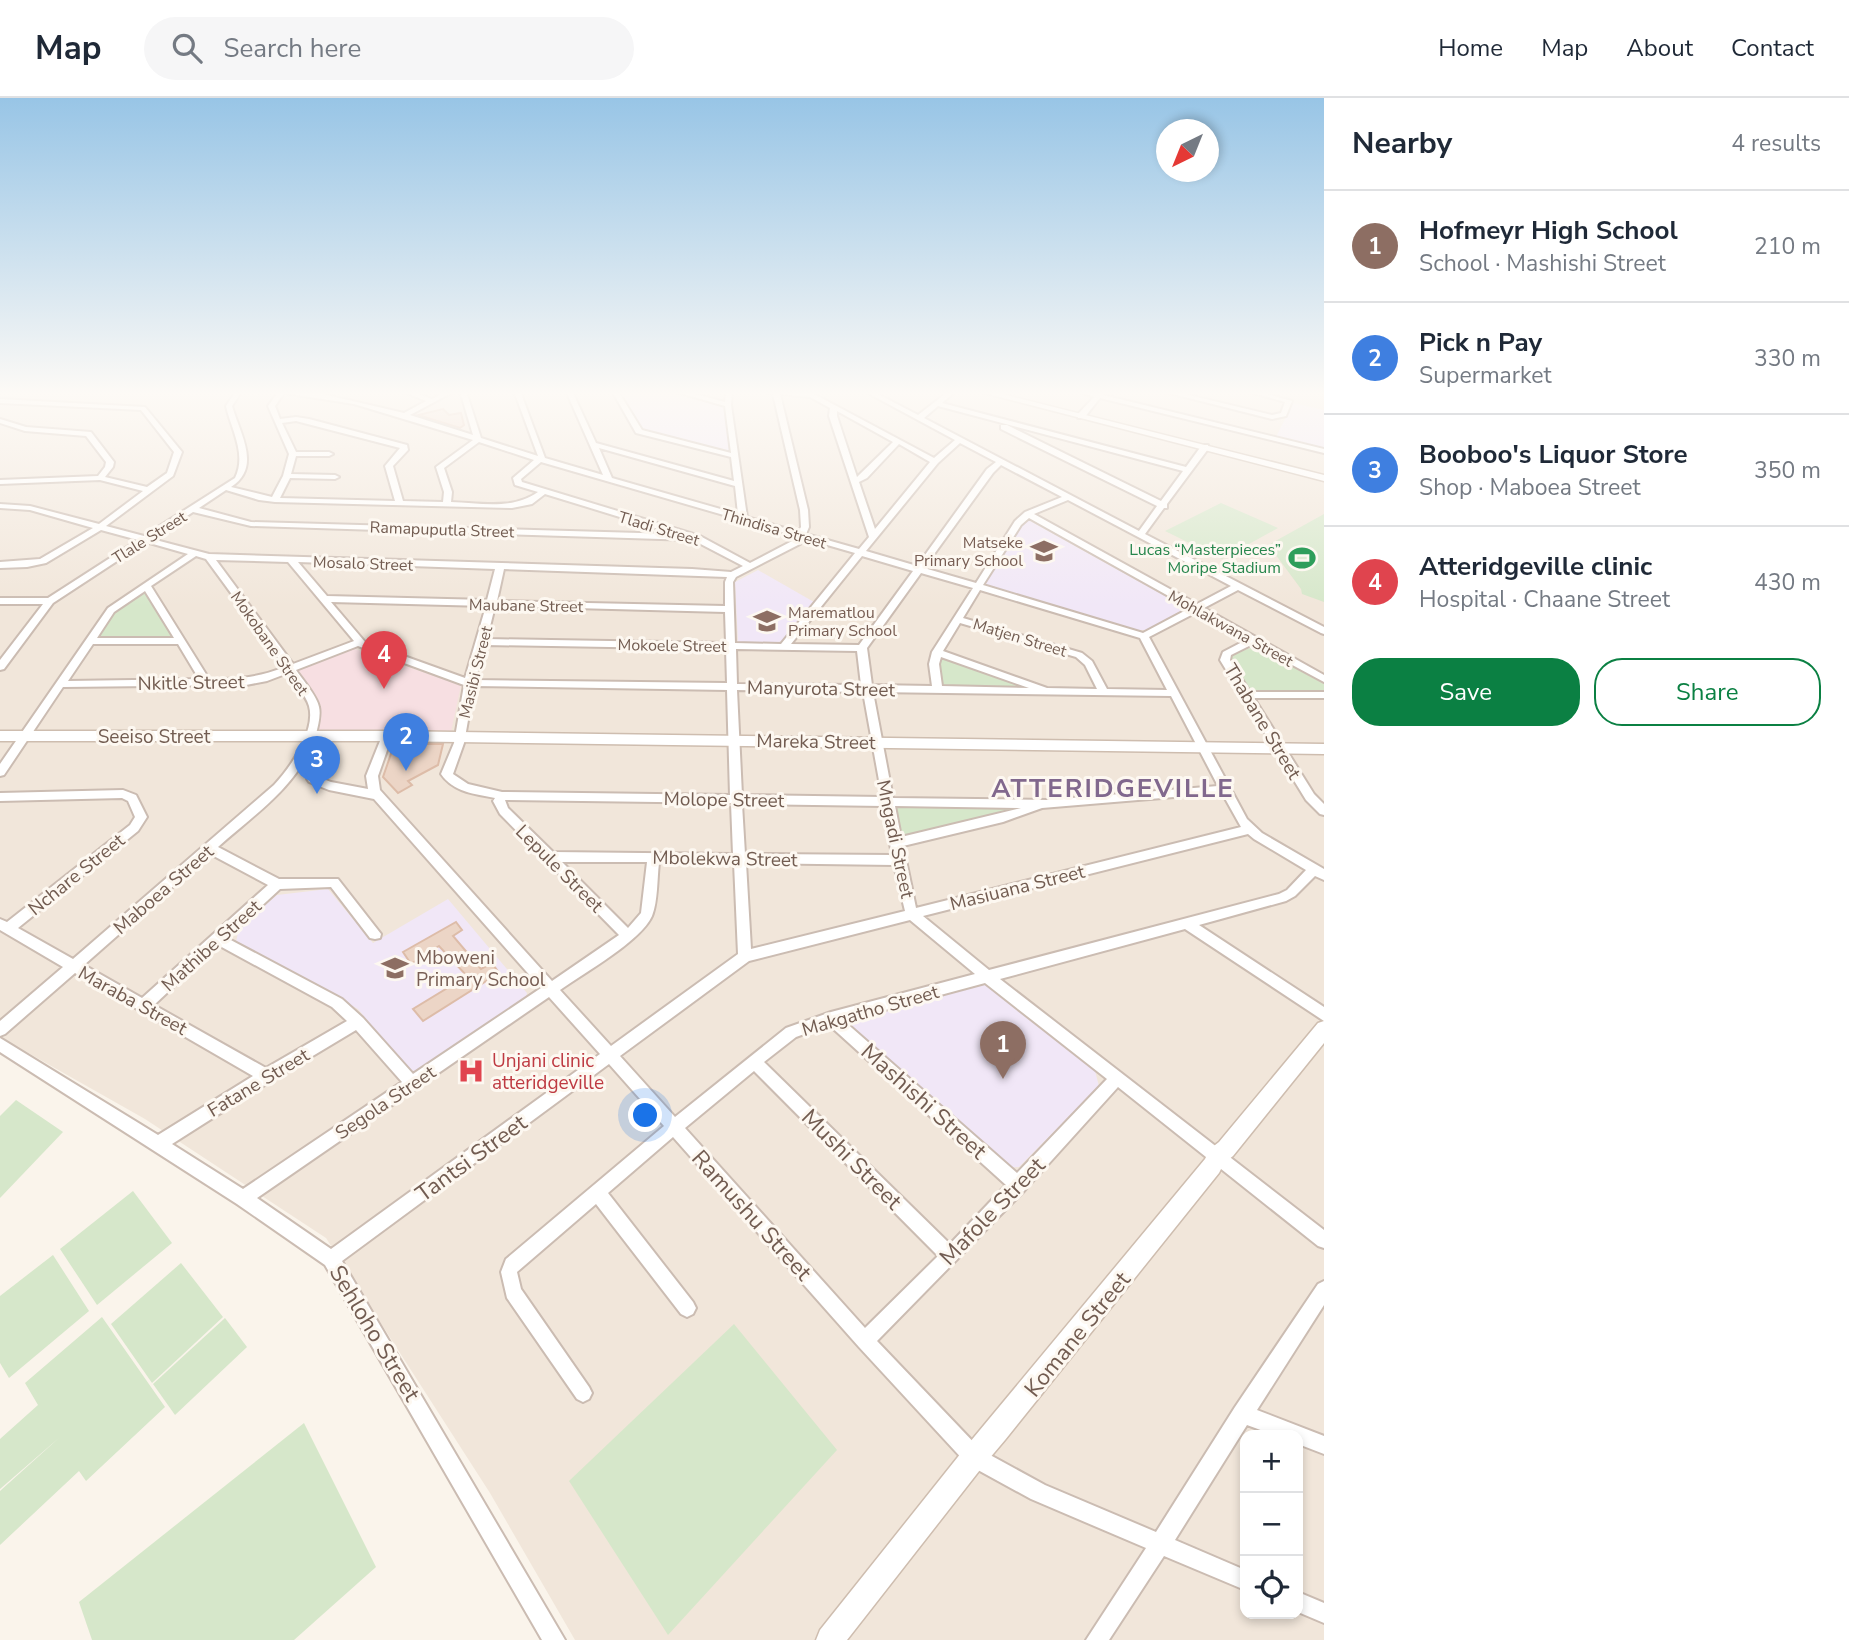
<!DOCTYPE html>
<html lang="en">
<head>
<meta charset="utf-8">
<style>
  :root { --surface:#fff; --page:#f6f6f7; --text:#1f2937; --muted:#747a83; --line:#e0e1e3; --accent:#0b8043 }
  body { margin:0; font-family:"Nunito Sans",sans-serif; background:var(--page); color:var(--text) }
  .controls { position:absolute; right:21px; bottom:21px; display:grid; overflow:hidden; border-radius:14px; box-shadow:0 4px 10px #0003 }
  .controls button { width:63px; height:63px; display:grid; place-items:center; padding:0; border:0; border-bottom:2px solid var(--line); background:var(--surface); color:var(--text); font:35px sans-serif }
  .compass { position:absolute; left:1156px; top:21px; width:63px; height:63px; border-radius:50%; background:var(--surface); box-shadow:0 4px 10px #0003; rotate:223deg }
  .you { position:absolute; left:646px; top:1018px; width:24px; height:24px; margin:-18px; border:5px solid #fff; border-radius:50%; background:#1a73e8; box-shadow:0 0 0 10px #1a73e833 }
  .badge { display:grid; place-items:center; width:46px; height:46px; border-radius:50%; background:var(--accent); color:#fff; font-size:23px; font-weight:700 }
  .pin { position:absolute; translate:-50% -58px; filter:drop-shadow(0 2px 4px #0008) }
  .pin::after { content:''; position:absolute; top:37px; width:24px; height:21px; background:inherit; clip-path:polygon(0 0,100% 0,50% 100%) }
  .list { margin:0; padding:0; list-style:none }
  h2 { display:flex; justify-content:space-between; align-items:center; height:91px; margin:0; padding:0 28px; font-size:30px }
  h2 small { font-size:23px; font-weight:400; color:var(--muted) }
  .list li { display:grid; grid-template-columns:46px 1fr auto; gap:21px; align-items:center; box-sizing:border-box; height:112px; padding:0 28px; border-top:2px solid var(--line) }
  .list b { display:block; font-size:26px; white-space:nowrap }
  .list p { margin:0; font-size:23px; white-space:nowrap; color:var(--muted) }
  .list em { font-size:23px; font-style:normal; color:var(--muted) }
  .actions { display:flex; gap:14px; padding:21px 28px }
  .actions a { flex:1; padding:16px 0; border:2px solid var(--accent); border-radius:28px; text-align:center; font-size:24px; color:var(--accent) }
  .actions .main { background:var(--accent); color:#fff }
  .icon { flex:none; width:38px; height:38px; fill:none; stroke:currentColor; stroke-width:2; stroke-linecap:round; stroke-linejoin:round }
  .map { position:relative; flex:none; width:1324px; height:1542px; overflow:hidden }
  header { display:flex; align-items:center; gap:42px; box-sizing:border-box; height:98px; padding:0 35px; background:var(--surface); border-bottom:2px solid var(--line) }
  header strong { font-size:33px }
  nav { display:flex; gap:38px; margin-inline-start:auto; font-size:24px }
  .search { width:490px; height:63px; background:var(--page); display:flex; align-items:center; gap:18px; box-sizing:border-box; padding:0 24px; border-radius:38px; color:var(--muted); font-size:26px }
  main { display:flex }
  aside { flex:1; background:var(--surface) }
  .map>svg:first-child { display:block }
</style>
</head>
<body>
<header>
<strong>Map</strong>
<div class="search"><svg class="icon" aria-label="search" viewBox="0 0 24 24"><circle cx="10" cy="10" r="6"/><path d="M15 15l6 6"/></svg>Search here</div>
<nav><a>Home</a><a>Map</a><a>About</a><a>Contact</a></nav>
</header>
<main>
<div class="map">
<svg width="1324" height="1542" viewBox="0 0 1324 1542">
  <rect width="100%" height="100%" fill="#faf4eb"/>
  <path fill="#f1e6da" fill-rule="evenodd" d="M0 293H1324V1542H575L490 1395 326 1140 145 1021 0 939ZM1245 1337H1298V1516H1245Z"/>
  <g fill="#f1e7f7">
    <polygon points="618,293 670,293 720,307 725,311 731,353 642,331"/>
    <polygon points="1293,305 1324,312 1324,351 1276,339"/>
    <polygon points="1023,422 1030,423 1181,507 1184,511 1147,532 1135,532 989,490 985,484"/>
    <polygon points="758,472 814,504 782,543 771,546 738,545 735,484"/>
    <polygon points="328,791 373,845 448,801 527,895 525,904 422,974 408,972 358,911 236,844 239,830 277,797"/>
    <polygon points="984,886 1095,973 1099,988 1019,1069 1005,1070 851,929 853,921"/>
  </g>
  <polygon fill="#f7dfe2" points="352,550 461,587 451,634 316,633 318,608 297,577 299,570"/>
  <g fill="#d6e7ca">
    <polygon points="1221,405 1278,430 1222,461 1165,433"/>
    <polygon points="1324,416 1324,504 1302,496 1301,491 1270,449 1270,446"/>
    <polygon points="144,492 174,538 168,541 96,539 116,509"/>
    <polygon points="1250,550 1258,550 1324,586 1324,594 1256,595 1247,591 1227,559"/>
    <polygon points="940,557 1026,585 1026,590 946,589 939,585 935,563"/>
    <polygon points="893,707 1018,708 1020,710 900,739"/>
    <polygon points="16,1002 63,1034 0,1100 0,1018"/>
    <polygon points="133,1093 172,1145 97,1207 60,1151"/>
    <polygon points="53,1157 89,1213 9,1280 0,1265 0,1198"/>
    <polygon points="181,1165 223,1219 152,1285 111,1226"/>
    <polygon points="102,1219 165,1309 86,1383 79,1373 0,1447 0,1393 60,1339 0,1391 0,1341 38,1307 25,1285"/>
    <polygon points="225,1220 247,1249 175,1317 153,1286"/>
    <polygon points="734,1226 837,1352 668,1537 569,1383"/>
    <polygon points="304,1325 376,1469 294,1542 92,1542 79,1504"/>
  </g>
  <g fill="#ecd5c6" stroke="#ddbca8" stroke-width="2">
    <polygon points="443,311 449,317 461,315 464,327 460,330 418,317"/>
    <polygon points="400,646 443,646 438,667 408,683 412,687 398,695 383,679 393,650"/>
    <polygon points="456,824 462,832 453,838 481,871 492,865 499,875 423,923 413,911 467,878 439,848 411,866 403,854"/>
  </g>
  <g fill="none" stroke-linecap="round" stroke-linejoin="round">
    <g stroke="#cbbcb2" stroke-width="4">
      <g id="street">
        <path d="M236 293H242L232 308C240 336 262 369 231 389L272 399 283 378 289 356 268 308 279 293 318 295 404 315 426 303 401 293H410L432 301 447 293H455L410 317 473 337 460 293H466L481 340 538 358 514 293H520L545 360 603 377 566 293H572L596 345 734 383 731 359 636 335 612 293H618L642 332 731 355 725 308 673 293H684L725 304 726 293H732L731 307 747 419 798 434 801 429 800 412 773 296 760 293 814 296 934 360 955 342 864 293H872L918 317 949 293H956L942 305 1186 369 1202 347H1208V351L1167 406V410H1164L1145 436 1324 529V536L1321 535 1238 492 1204 510 1324 577V584L1253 546 1231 557 1230 562 1250 594H1324V600H1254L1314 696 1324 706V717L1320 716 1306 702 1220 562 1223 554 1246 542 1197 514 1149 539 1247 721 1262 735 1324 771V782L1315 778 1295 798 1286 803 1199 827 1324 909V923L1185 831 1000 881 1324 1132V1150L1318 1148 1118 989 1024 1093 877 1243 981 1352 1045 1387 1156 1434 1235 1309 1318 1186 1324 1183V1207L1257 1312 1324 1338V1356L1298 1346V1337H1274L1247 1327 1175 1442 1245 1472V1492L1164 1458 1109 1542H1086L1146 1450 1031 1401 967 1366 859 1249 673 1039 608 1095 693 1204 696 1210 693 1216 687 1219 681 1216 596 1106 517 1174 521 1191 589 1289 592 1295 589 1301 583 1304 577 1301 507 1200 501 1174 506 1161 664 1028 609 966 342 1163 565 1542H542L325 1167 237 1106 0 954V940L158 1037 253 978 75 875 5 936 0 938V923L63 869 0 832V821L7 824 130 727 135 719 128 703 122 700 0 703V695L123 692 136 697 147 719 138 733 18 830 73 861 274 687C290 670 316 633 309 608 306 597 294 585 288 575L267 583 246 587 63 589 4 677 0 678V666L108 510 188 456 146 444 53 505 4 571 0 572V562L43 506H0V500H48L138 442 101 432 46 465 27 469 0 470V464L40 461 93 430 30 412 0 410V406L30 408 99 426 143 393 100 382 0 386V382L98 378 105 369 106 364 86 338 25 333 0 325V321L26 329 91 334 114 364 113 369 105 379 147 389 167 375 174 354 141 312 0 305V301L145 309 182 354 173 378 106 428 144 438 235 380C247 356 231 331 226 308ZM284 295 354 306 473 342 436 369 444 394 443 404 403 403 393 368 408 352 407 347 309 321 296 319 280 321 275 308ZM780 296 810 299 830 310 829 318 869 439 859 451 806 436 809 429 808 412ZM938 308 1183 373 1161 403 1007 327H1001V331L1157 408 1139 433 924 320ZM837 313 893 344 857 379 837 318ZM296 323 400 350 385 368 395 403 280 400 290 380 335 381 339 379 335 377 291 376 296 358H329L333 356 329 354H296L282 325ZM479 344 534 362 513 380 515 387 538 394C513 412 481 405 451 404L452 394 444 370ZM960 345 996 364 987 371 917 468 866 453 938 365ZM899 346 930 364 875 431 859 384 867 380ZM599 350 735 388 738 416 612 380ZM541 364 796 438 794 442 750 465 700 438 522 384 521 381ZM1001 367 1062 399 1025 414 1015 423 976 485 924 470 993 375ZM226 392 259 402 275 404 512 410 532 406 545 396 675 436 251 424 199 410ZM1068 402 1231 488 1197 506 1034 416ZM193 414 251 428 693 442 743 468 731 474 692 471 209 456 152 441ZM1029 420 1190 510 1143 535 983 487 1021 427ZM803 440 855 455 781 546 735 545 733 484 736 479 800 446ZM196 458 206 461 285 569C257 580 238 581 209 581L151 488ZM862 458 913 473 859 547 791 546ZM216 462 288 464 354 543 293 566ZM298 464 495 471 487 502 327 498ZM504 471 727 479 725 484V508L497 503ZM921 475 973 490 932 554 929 566 932 588 872 587 867 550ZM980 492 1140 540 1167 592 1107 591 1092 563 1082 555 963 520ZM145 493 174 540H97L114 514ZM331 504 486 508 465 580 365 544ZM495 508 725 514 726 545 487 541ZM960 525 1076 559 1085 567 1097 591 1047 590 943 553ZM93 546H178L199 581 68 583ZM486 547 726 551 727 585 475 582ZM358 548 464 587 454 645 441 676C453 694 475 696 495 700L493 703 500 716 619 837 552 883 380 692 378 678 392 638 391 635H383L382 638 366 678 368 691 331 684 313 677 309 678 307 681 309 684 329 692 374 701 541 890 413 976 363 920 342 901 227 840 280 791 331 789 370 840 375 841 380 840 381 836 338 781H279L218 749C255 716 301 686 316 636 318 628 321 617 319 609 317 598 302 581 296 572ZM736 551 857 553 861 587 737 586ZM941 559 1029 590 942 588 939 566ZM474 588 727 592 730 697 502 694 468 686 453 676 464 645ZM737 592 863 594 882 699 742 697ZM873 594 1171 598 1218 688 1047 702 893 700ZM1222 695 1241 729 916 810 903 748 1003 724 1042 710ZM505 702 731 705 733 756 553 754 508 710ZM742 706 883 708 892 757 745 756ZM895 708 1021 710 901 739ZM1248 736 1254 741 1306 772 1287 792 1279 796 989 872 923 818ZM210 756 268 787 142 900 84 867ZM562 764H647L641 815 628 830ZM659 765H734L738 856 611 948 560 892C584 875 641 843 652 818 658 803 657 781 659 765ZM746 765 894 767 905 813 751 851ZM910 822 975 876 831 914 786 930 675 1019 620 958 749 863ZM218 847 332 909 347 923 266 970 154 907ZM985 885 1107 981 1017 1075 844 923ZM549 899 600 956 331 1151 257 1100ZM829 927 1006 1087 950 1146 764 964 796 939ZM356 932 402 984 243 1091 172 1046 271 983ZM754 973 938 1158 865 1230 685 1030Z"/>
        <polygon points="1077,293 1097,295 1099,293 1106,293 1103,297 1324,351 1324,355 1100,300 1084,320 1078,320 1078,316 1094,299"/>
        <polygon points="1161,293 1172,293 1272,317 1281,315 1285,304 1246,293 1257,293 1292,303 1286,318 1272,321"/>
        <polygon points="1298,1494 1324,1505 1324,1525 1298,1514"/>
      </g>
    </g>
    <g stroke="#cebdaf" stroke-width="3">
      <g id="secondary">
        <polygon points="976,293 990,293 1324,377 1324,383"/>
        <polygon points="0,633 387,633 1324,646 1324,656 387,643 0,643"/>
        <polygon points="1324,923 1324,945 1233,1058 1224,1065 1219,1075 1005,1342 983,1368 847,1542 816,1542 820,1532 965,1350 1205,1061 1210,1051 1219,1044 1318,925"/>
      </g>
    </g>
    <use href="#street" fill="#fff" fill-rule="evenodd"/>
    <use href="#secondary" fill="#fff" fill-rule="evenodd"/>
  </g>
  <linearGradient id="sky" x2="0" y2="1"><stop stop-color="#98c5e6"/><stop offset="0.58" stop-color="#fdfaf6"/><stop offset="1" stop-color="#fdfaf6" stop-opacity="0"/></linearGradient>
  <rect width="1324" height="509" fill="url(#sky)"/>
  <defs>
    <g id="school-bare" transform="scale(2.1)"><path d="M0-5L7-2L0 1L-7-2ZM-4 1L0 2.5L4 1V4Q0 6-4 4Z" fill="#8d6e63" stroke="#fdf8f1" stroke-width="2.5" paint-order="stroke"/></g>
    <g id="stadium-bare" transform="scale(2.1)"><path d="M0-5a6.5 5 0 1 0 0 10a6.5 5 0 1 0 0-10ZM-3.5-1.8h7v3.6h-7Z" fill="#2e9e5b" stroke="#fdf8f1" stroke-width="2.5" paint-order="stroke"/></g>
    <g id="hospital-bare" transform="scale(2.1)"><path d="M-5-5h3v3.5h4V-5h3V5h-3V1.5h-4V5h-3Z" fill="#e0444e" stroke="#fdf8f1" stroke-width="2.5" paint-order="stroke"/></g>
  </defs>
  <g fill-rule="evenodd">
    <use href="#school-bare" x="1044" y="453"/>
    <use href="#stadium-bare" x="1302" y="460"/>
    <use href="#school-bare" x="767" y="523"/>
    <use href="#school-bare" x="395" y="870"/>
    <use href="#hospital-bare" x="471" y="973"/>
  </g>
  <g text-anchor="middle" stroke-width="6" stroke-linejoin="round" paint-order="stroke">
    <g font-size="16" fill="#725c51" stroke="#fdf8f1">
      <text transform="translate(659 430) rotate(17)" y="6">Tladi Street</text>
      <text transform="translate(774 430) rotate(16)" y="6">Thindisa Street</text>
      <text transform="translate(442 431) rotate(2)" y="6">Ramapuputla Street</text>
      <text transform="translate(149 439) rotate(-32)" y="6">Tlale Street</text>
      <text transform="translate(363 465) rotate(2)" y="6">Mosalo Street</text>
      <text transform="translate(526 507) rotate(1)" y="6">Maubane Street</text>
      <text transform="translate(1231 530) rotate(29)" y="6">Mohlakwana Street</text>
      <text transform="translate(1020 539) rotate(17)" y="6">Matjen Street</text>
      <text transform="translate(270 545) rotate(55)" y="6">Mokobane Street</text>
      <text transform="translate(672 547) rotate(1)" y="6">Mokoele Street</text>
      <text transform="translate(475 574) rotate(-76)" y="6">Masibi Street</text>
    </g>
    <g font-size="16" fill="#785e54" stroke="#fdf8f1" text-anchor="end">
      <text x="1023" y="450">Matseke<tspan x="1023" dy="18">Primary School</tspan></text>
      <text x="788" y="520" text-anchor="start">Marematlou<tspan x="788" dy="18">Primary School</tspan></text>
    </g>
    <g font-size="16" fill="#27864d" stroke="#fdf8f1" text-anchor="end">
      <text x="1281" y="457">Lucas “Masterpieces”<tspan x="1281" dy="18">Moripe Stadium</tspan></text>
    </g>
    <g font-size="19" fill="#725c51" stroke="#fdf8f1">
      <text transform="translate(191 584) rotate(-1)" y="7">Nkitle Street</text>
      <text transform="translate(821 590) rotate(1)" y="7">Manyurota Street</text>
      <text transform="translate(1263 623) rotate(59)" y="7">Thabane Street</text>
      <text x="154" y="645">Seeiso Street</text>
      <text transform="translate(816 643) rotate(1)" y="7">Mareka Street</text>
      <text transform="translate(724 701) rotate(1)" y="7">Molope Street</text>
      <text transform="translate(896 741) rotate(78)" y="7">Mngadi Street</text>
      <text transform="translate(725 760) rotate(1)" y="7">Mbolekwa Street</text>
      <text transform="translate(560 770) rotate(45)" y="7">Lepule Street</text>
      <text transform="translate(76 776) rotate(-39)" y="7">Nchare Street</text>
      <text transform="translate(1017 789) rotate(-14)" y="7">Masiuana Street</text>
      <text transform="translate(163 791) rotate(-41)" y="7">Maboea Street</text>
      <text transform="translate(211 847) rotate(-42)" y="7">Mathibe Street</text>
      <text transform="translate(133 902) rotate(29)" y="7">Maraba Street</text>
      <text transform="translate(870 912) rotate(-16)" y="7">Makgatho Street</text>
      <text transform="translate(258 984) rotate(-31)" y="7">Fatane Street</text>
      <text transform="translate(385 1004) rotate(-34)" y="7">Segola Street</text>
    </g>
    <g font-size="19" fill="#785e54" stroke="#fdf8f1" text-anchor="start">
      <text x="416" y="866">Mboweni<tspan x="416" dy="22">Primary School</tspan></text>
    </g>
    <g font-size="19" fill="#be3a42" stroke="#fdf8f1" text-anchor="start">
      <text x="492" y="969">Unjani clinic<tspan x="492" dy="22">atteridgeville</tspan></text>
    </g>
    <g font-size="23" fill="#725c51" stroke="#fdf8f1">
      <text transform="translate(924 1003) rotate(42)" y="8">Mashishi Street</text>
      <text transform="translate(471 1060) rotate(-36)" y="8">Tantsi Street</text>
      <text transform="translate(852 1061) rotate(45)" y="8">Mushi Street</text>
      <text transform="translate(992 1113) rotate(-46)" y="8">Mafole Street</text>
      <text transform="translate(752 1117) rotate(48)" y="8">Ramushu Street</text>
      <text transform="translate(375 1235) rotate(59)" y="8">Sehloho Street</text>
      <text transform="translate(1077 1236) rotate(-51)" y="8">Komane Street</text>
    </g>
    <g font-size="26" font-weight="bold" letter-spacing="2" fill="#81688d" stroke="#fdf8f1">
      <text x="1113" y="699">ATTERIDGEVILLE</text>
    </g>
  </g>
</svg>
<div class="controls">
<button>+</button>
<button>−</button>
<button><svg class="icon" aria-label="locate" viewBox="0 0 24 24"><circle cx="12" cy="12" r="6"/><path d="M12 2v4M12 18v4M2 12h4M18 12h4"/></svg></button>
</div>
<svg class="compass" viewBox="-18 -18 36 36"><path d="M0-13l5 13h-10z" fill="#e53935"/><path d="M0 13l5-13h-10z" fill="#747a83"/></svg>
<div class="you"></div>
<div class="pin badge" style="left:1003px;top:981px;background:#8d6e63">1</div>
<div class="pin badge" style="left:406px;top:673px;background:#3f7fe0">2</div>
<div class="pin badge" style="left:317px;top:696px;background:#3f7fe0">3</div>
<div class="pin badge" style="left:384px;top:591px;background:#e0444e">4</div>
</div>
<aside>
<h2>Nearby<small>4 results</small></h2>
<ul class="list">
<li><span class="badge" style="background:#8d6e63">1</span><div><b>Hofmeyr High School</b><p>School · Mashishi Street</p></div><em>210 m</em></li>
<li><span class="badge" style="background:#3f7fe0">2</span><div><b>Pick n Pay</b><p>Supermarket</p></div><em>330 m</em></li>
<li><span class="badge" style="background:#3f7fe0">3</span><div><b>Booboo's Liquor Store</b><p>Shop · Maboea Street</p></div><em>350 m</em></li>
<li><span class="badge" style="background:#e0444e">4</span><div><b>Atteridgeville clinic</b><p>Hospital · Chaane Street</p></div><em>430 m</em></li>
</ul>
<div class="actions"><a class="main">Save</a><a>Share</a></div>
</aside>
</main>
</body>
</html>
